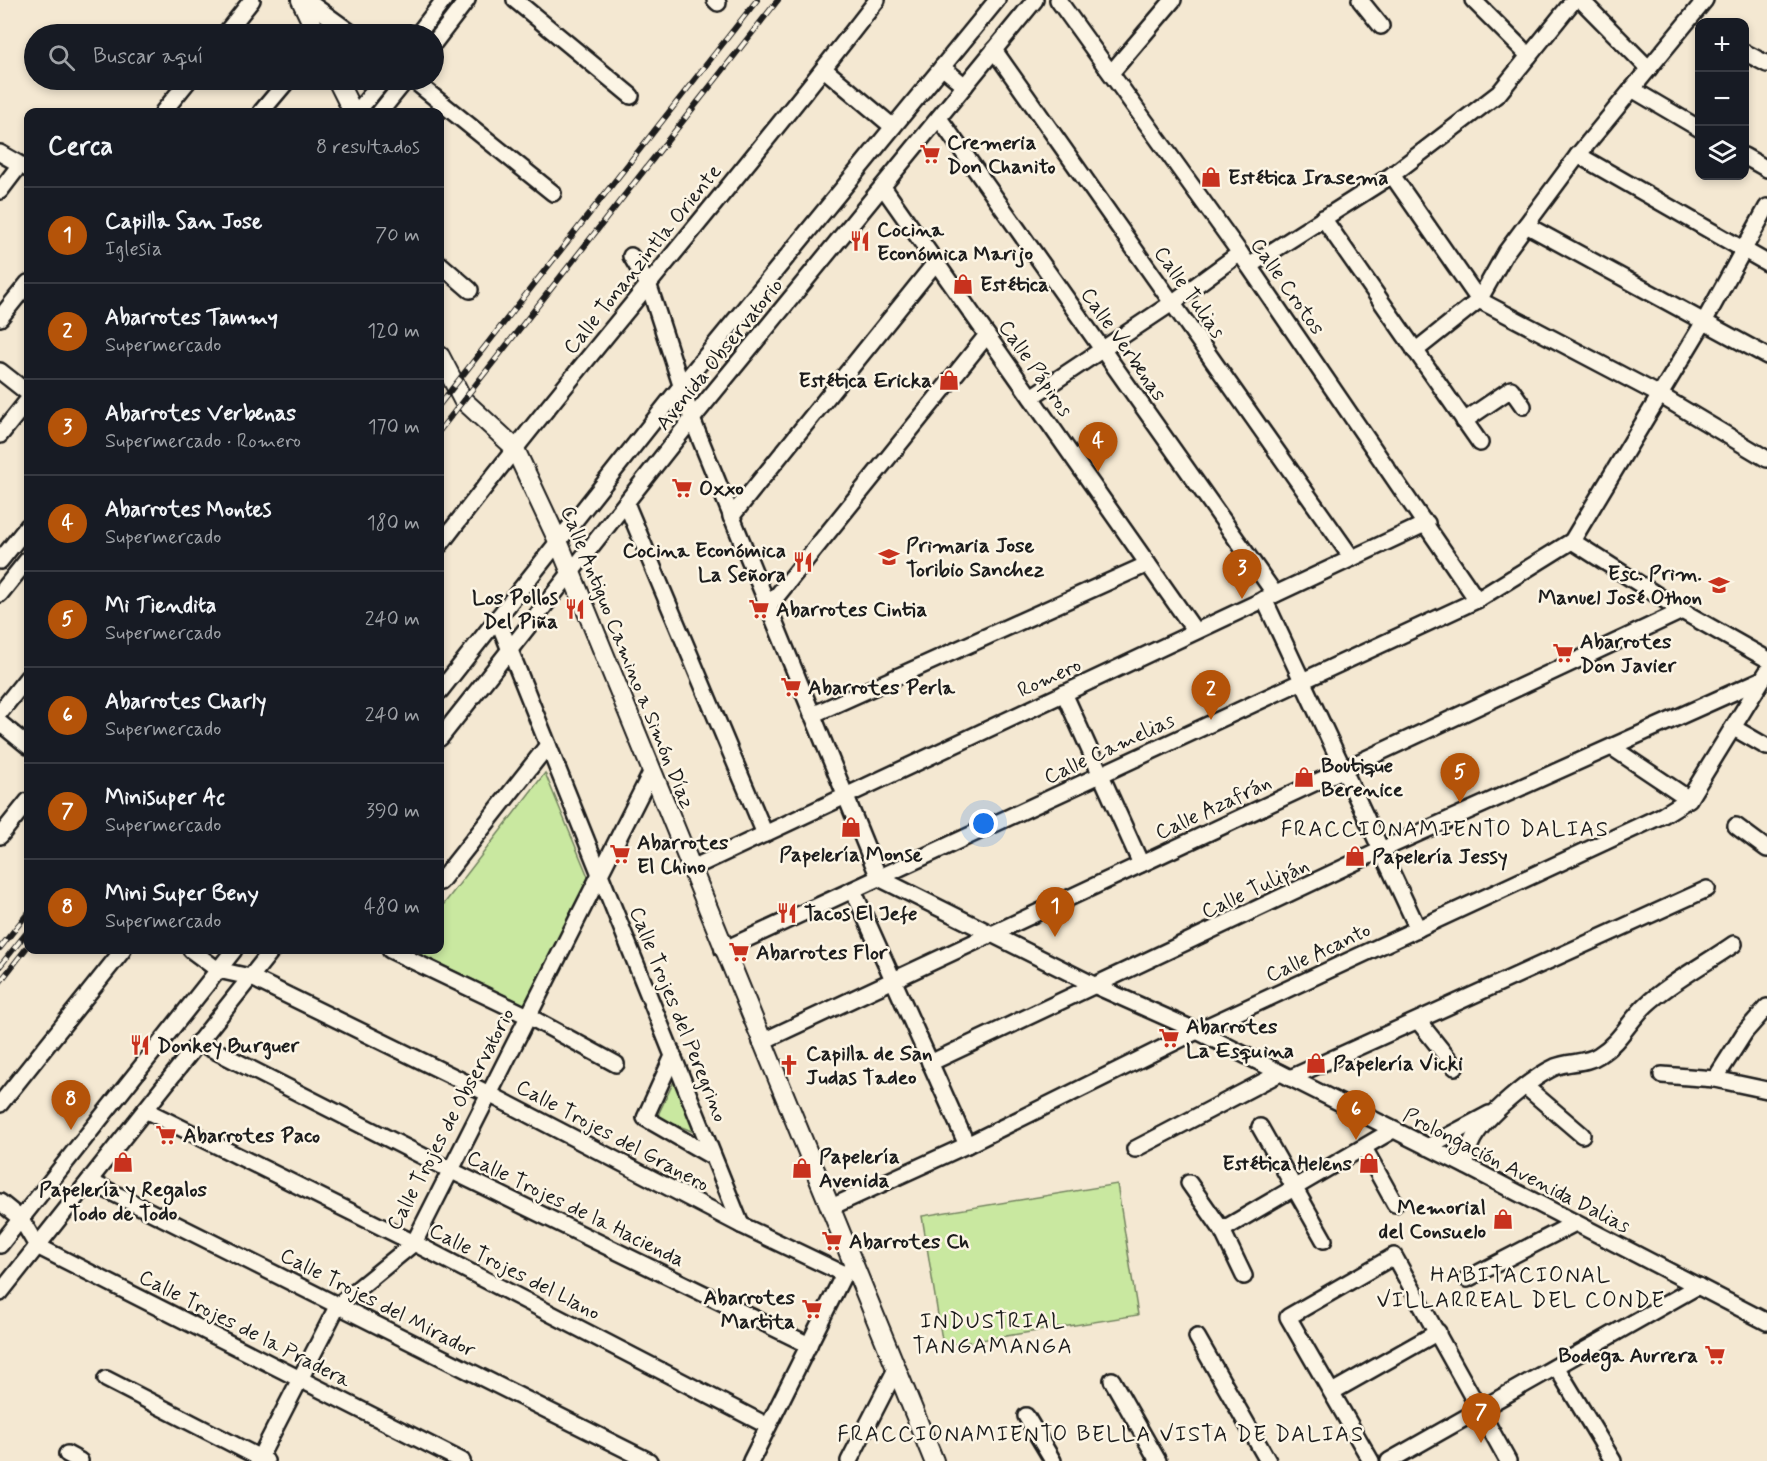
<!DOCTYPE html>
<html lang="es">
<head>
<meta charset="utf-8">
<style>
  :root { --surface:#171b24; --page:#20242c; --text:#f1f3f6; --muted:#9ea1a6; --line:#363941; --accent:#b45309 }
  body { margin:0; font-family:Mynerve,sans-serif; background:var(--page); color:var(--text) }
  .controls { position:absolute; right:18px; top:18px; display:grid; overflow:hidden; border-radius:12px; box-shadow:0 3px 9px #0003 }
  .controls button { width:54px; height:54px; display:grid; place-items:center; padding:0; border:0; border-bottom:2px solid var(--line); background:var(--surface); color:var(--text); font:30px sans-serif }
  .you { position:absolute; left:984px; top:824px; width:21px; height:21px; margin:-15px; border:4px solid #fff; border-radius:50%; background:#1a73e8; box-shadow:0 0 0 9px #1a73e833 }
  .badge { display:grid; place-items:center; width:39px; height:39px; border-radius:50%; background:var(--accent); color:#fff; font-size:20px; font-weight:700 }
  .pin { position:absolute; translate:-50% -50px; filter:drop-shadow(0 2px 3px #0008) }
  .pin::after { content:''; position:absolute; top:32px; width:21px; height:18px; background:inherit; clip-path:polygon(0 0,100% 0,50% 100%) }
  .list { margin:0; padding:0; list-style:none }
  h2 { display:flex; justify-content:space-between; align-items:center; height:78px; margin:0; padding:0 24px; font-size:26px }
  h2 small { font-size:20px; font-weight:400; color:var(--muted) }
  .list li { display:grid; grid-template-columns:39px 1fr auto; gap:18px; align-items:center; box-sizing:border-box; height:96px; padding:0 24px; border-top:2px solid var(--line) }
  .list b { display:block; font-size:22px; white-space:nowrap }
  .list p { margin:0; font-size:20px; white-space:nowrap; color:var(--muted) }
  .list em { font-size:20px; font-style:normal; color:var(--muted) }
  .icon { flex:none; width:33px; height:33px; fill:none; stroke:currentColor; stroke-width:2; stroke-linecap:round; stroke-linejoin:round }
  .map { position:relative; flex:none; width:1767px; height:1461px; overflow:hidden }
  .search { position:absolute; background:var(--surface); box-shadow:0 3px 9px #0003; left:24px; top:24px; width:420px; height:66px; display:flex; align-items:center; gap:15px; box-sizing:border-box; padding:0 21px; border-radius:33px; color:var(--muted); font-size:22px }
  .panel { position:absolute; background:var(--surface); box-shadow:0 3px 9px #0003; left:24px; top:108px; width:420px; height:846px; border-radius:12px }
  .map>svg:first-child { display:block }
</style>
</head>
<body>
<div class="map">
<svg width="1767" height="1461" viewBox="0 0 1767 1461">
  <rect width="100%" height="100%" fill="#f4e8d2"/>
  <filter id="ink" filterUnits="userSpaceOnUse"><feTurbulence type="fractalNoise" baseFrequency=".0167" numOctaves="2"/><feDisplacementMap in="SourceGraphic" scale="12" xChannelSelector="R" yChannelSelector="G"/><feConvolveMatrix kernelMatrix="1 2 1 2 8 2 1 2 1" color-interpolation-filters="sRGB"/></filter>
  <g filter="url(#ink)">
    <g fill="#c9e8a0" stroke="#72825e" stroke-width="1.5">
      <polygon points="545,773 589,879 529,1007 411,950 440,950 440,909"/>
      <polygon points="674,1081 699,1134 657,1117"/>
      <polygon points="1117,1184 1138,1315 943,1346 922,1216"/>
    </g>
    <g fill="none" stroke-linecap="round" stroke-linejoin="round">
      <g stroke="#1c1c1c" stroke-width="20">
        <g id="minor">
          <polyline points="306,0 353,34"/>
          <polyline points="515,0 631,96"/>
          <polyline points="715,0 718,3"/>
          <polyline points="1058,0 1240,253 1477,600"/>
          <polyline points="1360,0 1381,26"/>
          <polyline points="1473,0 1529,56"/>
          <polyline points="1581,0 1649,69"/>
          <polyline points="225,34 252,0"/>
          <polyline points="418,34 444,0"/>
          <polyline points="434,43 467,0"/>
          <polyline points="994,50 1352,558"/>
          <polyline points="1744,52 1767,64"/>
          <polyline points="942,67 965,86"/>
          <polyline points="824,69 893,127"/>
          <polyline points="1111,73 1173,0"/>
          <polyline points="413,80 553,193"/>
          <polyline points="1632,89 1700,129"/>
          <polyline points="163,112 189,80"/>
          <polyline points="261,112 288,80"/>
          <polyline points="357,112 383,80"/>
          <polyline points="380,112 406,80"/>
          <polyline points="939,118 1275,594"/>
          <polyline points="0,153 28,169"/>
          <polyline points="1578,155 1767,263"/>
          <polyline points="1744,156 1767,169"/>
          <polyline points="1392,175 1479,300 1658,394 1767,459"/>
          <polyline points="883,187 1195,631"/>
          <polyline points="0,191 19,166"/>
          <polyline points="1323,218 1480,443"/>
          <polyline points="1526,225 1767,356"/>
          <polyline points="631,256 649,286 692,419 879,878 1096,986 1197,1031 1466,1166 1767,1322"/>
          <polyline points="440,264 470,290"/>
          <polyline points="1249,266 1392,175 1499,93 1574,0"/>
          <polyline points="0,318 28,283"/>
          <polyline points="1415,351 1479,300 1506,252 1578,155 1705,0"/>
          <polyline points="0,371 28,393"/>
          <polyline points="1031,397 1172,303 1240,253"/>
          <polyline points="1464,421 1511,389 1523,406"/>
          <polyline points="0,435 28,400"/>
          <polyline points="626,503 765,834"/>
          <polyline points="731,517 936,262"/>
          <polyline points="1572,541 1682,611 1767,659"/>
          <path d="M440 545C581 360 735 185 877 0"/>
          <polyline points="0,561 28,526"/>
          <polyline points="0,594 28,559"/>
          <polyline points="1264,599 1418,929"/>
          <polyline points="768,607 987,335"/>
          <polyline points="497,618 741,1225"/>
          <polyline points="440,691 682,385 997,0"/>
          <polyline points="1064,693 1141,864"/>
          <polyline points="0,712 28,677"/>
          <polyline points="812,715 1148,564"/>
          <polyline points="0,723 28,746"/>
          <polyline points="1734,728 1767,747"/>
          <polyline points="440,738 692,419 1035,0"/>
          <polyline points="1613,748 1689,799"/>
          <polyline points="1736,826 1767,849"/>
          <polyline points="0,836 28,801"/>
          <polyline points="690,869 1427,523"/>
          <polyline points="440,882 548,745"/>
          <polyline points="853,890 967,1145"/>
          <polyline points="191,950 218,970 250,977 489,1094 741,1225 844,1274 854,1268"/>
          <polyline points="390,950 528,1016 616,1064"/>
          <polyline points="723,950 1477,600 1572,541 1705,320 1767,207"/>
          <polyline points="1419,1022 1455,1067"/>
          <polyline points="198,1042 450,1170 809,1345"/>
          <polyline points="761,1042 1682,611"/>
          <polyline points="673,1056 645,1118 713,1157"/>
          <polyline points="930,1063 1381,850 1763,679"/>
          <polyline points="1662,1075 1715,1079 1767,1090"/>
          <polyline points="1290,1078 1707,889"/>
          <polyline points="1715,1079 1745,1032 1767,1007"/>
          <polyline points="1526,1087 1582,1135"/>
          <polyline points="0,1104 123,950"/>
          <polyline points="145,1110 414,1243 768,1426"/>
          <polyline points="1260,1127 1324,1240"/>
          <polyline points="1427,1147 1489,1114"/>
          <polyline points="1364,1148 1395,1204"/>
          <polyline points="1135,1149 1280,1073"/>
          <path d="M1466 1166C1466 1156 1468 1148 1473 1139 1486 1116 1531 1078 1555 1067 1569 1061 1586 1064 1599 1055 1620 1042 1629 1021 1646 1005 1669 983 1707 963 1734 944"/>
          <polyline points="89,1181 649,1461"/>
          <polyline points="1189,1183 1222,1230 1244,1276"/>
          <polyline points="0,1202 21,1219 37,1246 462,1461"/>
          <polyline points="829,1208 967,1145 1197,1031 1663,815 1689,799 1767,672"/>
          <polyline points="1222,1230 1393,1130"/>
          <polyline points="0,1245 234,950"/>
          <polyline points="1467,1279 1575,1223"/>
          <polyline points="0,1293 272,950"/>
          <polyline points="1197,1337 1268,1461"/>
          <polyline points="1557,1368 1613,1461"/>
          <polyline points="106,1379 266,1461"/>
          <polyline points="1112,1380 1158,1461"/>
          <polyline points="1332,1392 1438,1332"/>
          <polyline points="1026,1416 1053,1461"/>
          <polyline points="67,1454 80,1461"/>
          <polyline points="258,1461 338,1305 414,1243 651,773"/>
          <polyline points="751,1461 844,1274"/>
          <polyline points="849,1461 896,1369"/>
          <polyline points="1371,1461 1288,1317 1394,1256 1508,1461"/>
          <polyline points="1389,1461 1698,1286"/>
        </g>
      </g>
      <g stroke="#1c1c1c" stroke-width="22">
        <g id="major">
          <polyline points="301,0 317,34"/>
          <polyline points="337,80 353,112"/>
          <polyline points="440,356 463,400 514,447 558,541 934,1461"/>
        </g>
      </g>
      <use href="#minor" stroke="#fcf5e5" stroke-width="15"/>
      <use href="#major" stroke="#fcf5e5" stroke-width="18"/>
      <g stroke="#1c1c1c" stroke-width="6">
        <g id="rail">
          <polyline points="440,404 757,0"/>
          <polyline points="440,430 778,0"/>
          <polyline points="0,948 28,913"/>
          <polyline points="0,966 28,931"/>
          <polyline points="0,982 28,946"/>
        </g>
      </g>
      <use href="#rail" stroke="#fcf5e5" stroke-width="4" stroke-dasharray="11" stroke-linecap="butt"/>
    </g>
  </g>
  <defs>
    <g id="supermarket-bare" transform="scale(1.62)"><path d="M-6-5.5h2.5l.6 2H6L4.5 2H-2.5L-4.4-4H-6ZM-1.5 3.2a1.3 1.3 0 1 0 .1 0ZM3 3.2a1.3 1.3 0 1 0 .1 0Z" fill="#c8321e" stroke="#fcf5e5" stroke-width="2.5" paint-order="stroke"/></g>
    <g id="shop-bare" transform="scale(1.62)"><path d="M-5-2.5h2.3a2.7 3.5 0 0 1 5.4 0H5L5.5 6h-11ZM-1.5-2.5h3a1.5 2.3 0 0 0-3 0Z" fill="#c8321e" stroke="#fcf5e5" stroke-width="2.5" paint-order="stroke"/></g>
    <g id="restaurant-bare" transform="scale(1.62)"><path d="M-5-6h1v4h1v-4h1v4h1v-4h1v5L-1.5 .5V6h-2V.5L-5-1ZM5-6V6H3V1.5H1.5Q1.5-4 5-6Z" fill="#c8321e" stroke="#fcf5e5" stroke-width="2.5" paint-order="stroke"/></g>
    <g id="school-bare" transform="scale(1.62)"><path d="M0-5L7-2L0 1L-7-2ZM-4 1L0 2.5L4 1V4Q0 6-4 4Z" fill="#c8321e" stroke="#fcf5e5" stroke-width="2.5" paint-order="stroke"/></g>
    <g id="church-bare" transform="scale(1.62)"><path d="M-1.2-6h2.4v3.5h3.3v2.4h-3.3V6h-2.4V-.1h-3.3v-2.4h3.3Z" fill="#c8321e" stroke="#fcf5e5" stroke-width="2.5" paint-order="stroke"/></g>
  </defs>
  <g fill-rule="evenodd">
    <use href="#supermarket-bare" x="930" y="154"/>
    <use href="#shop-bare" x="1211" y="177"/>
    <use href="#restaurant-bare" x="860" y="241"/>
    <use href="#shop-bare" x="963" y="284"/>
    <use href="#shop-bare" x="949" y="380"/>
    <use href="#supermarket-bare" x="682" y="488"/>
    <use href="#school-bare" x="889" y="557"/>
    <use href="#restaurant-bare" x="803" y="562"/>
    <use href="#school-bare" x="1719" y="585"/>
    <use href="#restaurant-bare" x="575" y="609"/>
    <use href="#supermarket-bare" x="759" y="609"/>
    <use href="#supermarket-bare" x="1563" y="653"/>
    <use href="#supermarket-bare" x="791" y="687"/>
    <use href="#shop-bare" x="1304" y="777"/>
    <use href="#shop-bare" x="851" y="827"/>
    <use href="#supermarket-bare" x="620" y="854"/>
    <use href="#shop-bare" x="1355" y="856"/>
    <use href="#restaurant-bare" x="787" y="913"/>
    <use href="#supermarket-bare" x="739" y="952"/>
    <use href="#supermarket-bare" x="1169" y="1038"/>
    <use href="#restaurant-bare" x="140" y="1045"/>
    <use href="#shop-bare" x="1316" y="1063"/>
    <use href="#church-bare" x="789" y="1065"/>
    <use href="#supermarket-bare" x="166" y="1135"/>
    <use href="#shop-bare" x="123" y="1162"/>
    <use href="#shop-bare" x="1369" y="1163"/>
    <use href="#shop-bare" x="802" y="1168"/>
    <use href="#shop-bare" x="1503" y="1219"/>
    <use href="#supermarket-bare" x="832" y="1241"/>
    <use href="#supermarket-bare" x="812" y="1309"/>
    <use href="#supermarket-bare" x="1715" y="1355"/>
  </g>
  <g text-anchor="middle" stroke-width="5" stroke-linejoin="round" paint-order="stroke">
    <g font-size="21" font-weight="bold" fill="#1c1c1c" stroke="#fcf5e5" text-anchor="start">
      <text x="947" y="149">Cremeria<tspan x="947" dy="24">Don Chanito</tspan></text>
      <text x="1228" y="184">Estética Irasema</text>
      <text x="877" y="236">Cocina<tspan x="877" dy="24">Económica Marijo</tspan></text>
      <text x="980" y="291">Estética</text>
      <text x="932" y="387" text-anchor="end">Estética Ericka</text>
      <text x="699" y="495">Oxxo</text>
      <text x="906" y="552">Primaria Jose<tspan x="906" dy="24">Toribio Sanchez</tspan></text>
      <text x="786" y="557" text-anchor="end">Cocina Económica<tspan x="786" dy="24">La Señora</tspan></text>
      <text x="1702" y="580" text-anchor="end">Esc. Prim.<tspan x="1702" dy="24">Manuel José Othon</tspan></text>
      <text x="558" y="604" text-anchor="end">Los Pollos<tspan x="558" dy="24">Del Piña</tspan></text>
      <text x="776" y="616">Abarrotes Cintia</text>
      <text x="1580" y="648">Abarrotes<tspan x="1580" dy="24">Don Javier</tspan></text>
      <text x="808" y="694">Abarrotes Perla</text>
      <text x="1321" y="772">Boutique<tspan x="1321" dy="24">Berenice</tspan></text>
      <text x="637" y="849">Abarrotes<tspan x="637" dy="24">El Chino</tspan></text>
      <text x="851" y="861" text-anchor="middle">Papelería Monse</text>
      <text x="1372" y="863">Papelería Jessy</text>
      <text x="804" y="920">Tacos El Jefe</text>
      <text x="756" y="959">Abarrotes Flor</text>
      <text x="1186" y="1033">Abarrotes<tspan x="1186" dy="24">La Esquina</tspan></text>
      <text x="157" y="1052">Donkey Burguer</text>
      <text x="806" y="1060">Capilla de San<tspan x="806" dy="24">Judas Tadeo</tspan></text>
      <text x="1333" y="1070">Papelería Vicki</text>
      <text x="183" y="1142">Abarrotes Paco</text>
      <text x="819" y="1163">Papelería<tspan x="819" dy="24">Avenida</tspan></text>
      <text x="1352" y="1170" text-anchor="end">Estética Helens</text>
      <text x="123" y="1196" text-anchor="middle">Papelería y Regalos<tspan x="123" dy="24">Todo de Todo</tspan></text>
      <text x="1486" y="1214" text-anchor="end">Memorial<tspan x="1486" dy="24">del Consuelo</tspan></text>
      <text x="849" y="1248">Abarrotes Ch</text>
      <text x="795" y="1304" text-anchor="end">Abarrotes<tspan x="795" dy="24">Martita</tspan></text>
      <text x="1698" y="1362" text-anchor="end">Bodega Aurrera</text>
    </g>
    <g font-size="21" fill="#1c1c1c" stroke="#fcf5e5">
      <text transform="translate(642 259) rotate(-51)" y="7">Calle Tonanzintla Oriente</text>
      <text transform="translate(1288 286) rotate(55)" y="7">Calle Crotos</text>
      <text transform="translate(1190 292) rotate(55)" y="7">Calle Tulias</text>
      <text transform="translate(1124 344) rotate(55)" y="7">Calle Verbenas</text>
      <text transform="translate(719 354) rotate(-51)" y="7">Avenida Observatorio</text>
      <text transform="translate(1036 368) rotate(55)" y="7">Calle Pápiros</text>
      <text transform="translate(628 657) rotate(68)" y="7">Calle Antiguo Camino a Simón Díaz</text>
      <text transform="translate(1049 677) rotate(-25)" y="7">Romero</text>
      <text transform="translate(1109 748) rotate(-25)" y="7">Calle Camelias</text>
      <text transform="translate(1213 807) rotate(-25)" y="7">Calle Azafrán</text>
      <text transform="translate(1255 888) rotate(-25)" y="7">Calle Tulipán</text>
      <text transform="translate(1318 952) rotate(-25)" y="7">Calle Acanto</text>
      <text transform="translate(679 1014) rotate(68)" y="7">Calle Trojes del Peregrino</text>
      <text transform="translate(450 1119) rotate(-62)" y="7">Calle Trojes de Observatorio</text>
      <text transform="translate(613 1135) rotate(28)" y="7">Calle Trojes del Granero</text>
      <text transform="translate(1517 1170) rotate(27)" y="7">Prolongación Avenida Dalias</text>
      <text transform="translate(576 1208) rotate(26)" y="7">Calle Trojes de la Hacienda</text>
      <text transform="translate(515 1271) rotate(27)" y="7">Calle Trojes del Llano</text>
      <text transform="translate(378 1302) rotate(27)" y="7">Calle Trojes del Mirador</text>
      <text transform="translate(245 1328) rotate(27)" y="7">Calle Trojes de la Pradera</text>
    </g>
    <g font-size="22" letter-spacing="1.5" fill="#1c1c1c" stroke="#fcf5e5">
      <text x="1445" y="836">FRACCIONAMIENTO DALIAS</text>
      <text x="1521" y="1282">HABITACIONAL<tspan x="1521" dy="25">VILLARREAL DEL CONDE</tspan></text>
      <text x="993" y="1328">INDUSTRIAL<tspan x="993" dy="25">TANGAMANGA</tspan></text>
      <text x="1101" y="1441">FRACCIONAMIENTO BELLA VISTA DE DALIAS</text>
    </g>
  </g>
</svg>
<div class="controls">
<button>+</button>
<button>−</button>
<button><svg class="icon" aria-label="layers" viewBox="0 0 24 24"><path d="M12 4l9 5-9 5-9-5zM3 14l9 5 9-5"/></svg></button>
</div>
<div class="you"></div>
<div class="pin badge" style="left:1055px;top:937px">1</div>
<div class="pin badge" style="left:1211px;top:720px">2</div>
<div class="pin badge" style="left:1242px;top:599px">3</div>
<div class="pin badge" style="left:1098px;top:472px">4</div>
<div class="pin badge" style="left:1460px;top:803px">5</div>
<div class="pin badge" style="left:1356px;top:1140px">6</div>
<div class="pin badge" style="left:1481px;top:1443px">7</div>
<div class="pin badge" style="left:71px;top:1130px">8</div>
<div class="search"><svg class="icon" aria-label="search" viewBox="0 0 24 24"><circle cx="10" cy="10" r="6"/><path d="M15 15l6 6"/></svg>Buscar aquí</div>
<section class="panel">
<h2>Cerca<small>8 resultados</small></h2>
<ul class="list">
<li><span class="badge">1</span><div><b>Capilla San Jose</b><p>Iglesia</p></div><em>70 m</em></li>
<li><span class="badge">2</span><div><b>Abarrotes Tammy</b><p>Supermercado</p></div><em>120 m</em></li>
<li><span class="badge">3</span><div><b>Abarrotes Verbenas</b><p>Supermercado · Romero</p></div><em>170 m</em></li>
<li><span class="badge">4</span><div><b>Abarrotes Montes</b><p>Supermercado</p></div><em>180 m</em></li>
<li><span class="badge">5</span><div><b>Mi Tiendita</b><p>Supermercado</p></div><em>240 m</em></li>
<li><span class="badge">6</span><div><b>Abarrotes Charly</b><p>Supermercado</p></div><em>240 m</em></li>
<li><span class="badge">7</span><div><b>Minisuper Ac</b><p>Supermercado</p></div><em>390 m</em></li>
<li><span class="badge">8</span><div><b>Mini Super Beny</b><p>Supermercado</p></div><em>480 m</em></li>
</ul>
</section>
</div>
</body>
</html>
